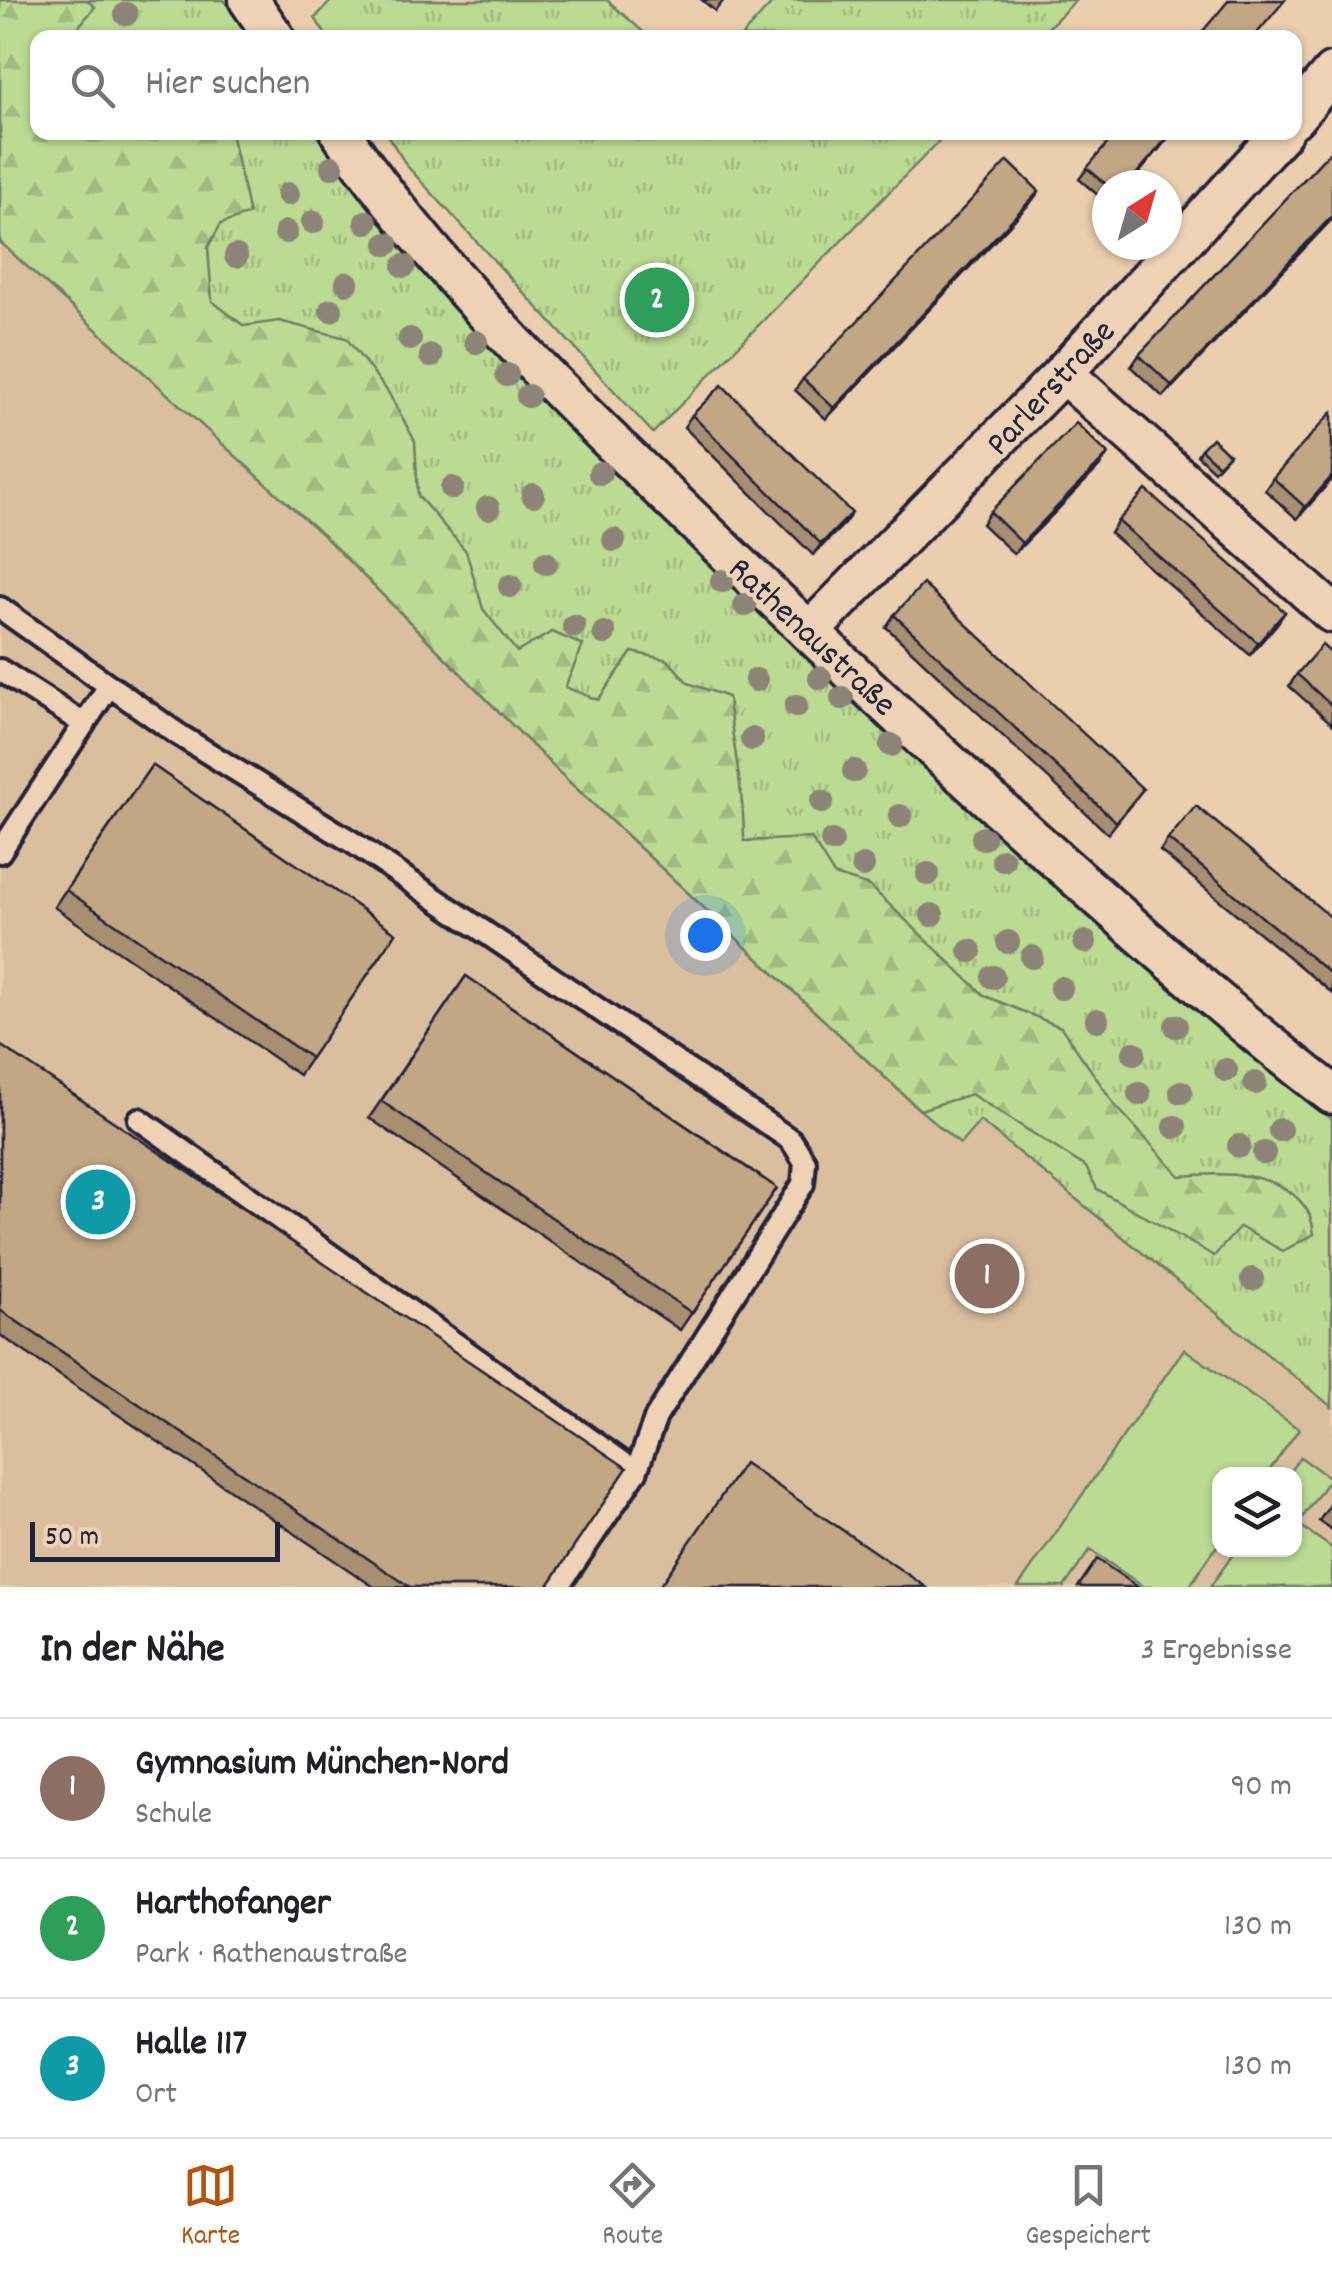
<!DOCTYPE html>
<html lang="de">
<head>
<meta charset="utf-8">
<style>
  :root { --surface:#fff; --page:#f6f6f6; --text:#202124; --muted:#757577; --line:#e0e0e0; --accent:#b45309 }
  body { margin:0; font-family:Dekko,sans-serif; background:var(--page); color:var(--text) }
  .controls { position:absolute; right:30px; bottom:30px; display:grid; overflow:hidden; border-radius:20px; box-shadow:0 2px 8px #0004 }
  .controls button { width:90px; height:90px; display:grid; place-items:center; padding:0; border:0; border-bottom:2px solid var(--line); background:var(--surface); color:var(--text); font:50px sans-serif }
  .compass { position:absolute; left:1092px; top:170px; width:90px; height:90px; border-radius:50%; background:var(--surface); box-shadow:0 2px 8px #0004; rotate:37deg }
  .scale { position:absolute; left:30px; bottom:25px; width:250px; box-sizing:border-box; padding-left:10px; border:5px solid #22223b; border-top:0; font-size:28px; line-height:35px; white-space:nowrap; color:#22223b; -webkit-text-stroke:8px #eed2b5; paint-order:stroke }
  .you { position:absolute; left:705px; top:935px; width:35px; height:35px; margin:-25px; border:8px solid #fff; border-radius:50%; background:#1a73e8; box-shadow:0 0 0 15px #1a73e833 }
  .badge { display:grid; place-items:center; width:65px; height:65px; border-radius:50%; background:var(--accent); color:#fff; font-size:32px; font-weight:700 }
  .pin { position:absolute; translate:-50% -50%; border:5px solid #fff; box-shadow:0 2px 10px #0006 }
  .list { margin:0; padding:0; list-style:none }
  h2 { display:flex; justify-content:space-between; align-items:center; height:130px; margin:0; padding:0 40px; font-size:42px }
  h2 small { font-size:32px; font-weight:400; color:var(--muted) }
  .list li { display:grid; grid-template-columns:65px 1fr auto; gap:30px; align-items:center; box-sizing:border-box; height:140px; padding:0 40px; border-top:2px solid var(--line) }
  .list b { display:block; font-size:38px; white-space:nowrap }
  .list p { margin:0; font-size:32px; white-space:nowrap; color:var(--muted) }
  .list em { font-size:32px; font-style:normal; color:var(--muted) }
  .icon { flex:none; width:55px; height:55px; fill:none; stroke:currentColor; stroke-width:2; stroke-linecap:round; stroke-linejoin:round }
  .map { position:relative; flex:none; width:1332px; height:1587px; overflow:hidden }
  .search { position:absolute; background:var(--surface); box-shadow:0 2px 8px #0004; left:30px; right:30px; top:30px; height:110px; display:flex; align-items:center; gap:25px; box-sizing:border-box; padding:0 35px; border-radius:20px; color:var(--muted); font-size:38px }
  .sheet { height:550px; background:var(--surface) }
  nav { display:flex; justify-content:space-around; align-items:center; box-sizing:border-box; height:140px; border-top:2px solid var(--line); background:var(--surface); font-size:28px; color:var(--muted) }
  nav a { display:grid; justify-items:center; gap:5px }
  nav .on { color:var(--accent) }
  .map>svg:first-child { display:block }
</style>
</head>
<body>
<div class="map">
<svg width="1332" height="1587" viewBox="0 0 1332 1587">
  <defs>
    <pattern id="grass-tufts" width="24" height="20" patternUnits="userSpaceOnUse" patternTransform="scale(2.5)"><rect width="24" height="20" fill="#bbda92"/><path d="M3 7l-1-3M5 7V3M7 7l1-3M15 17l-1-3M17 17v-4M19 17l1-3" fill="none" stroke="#a0bb7f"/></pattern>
    <pattern id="forest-firs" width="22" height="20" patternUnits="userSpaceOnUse" patternTransform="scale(2.5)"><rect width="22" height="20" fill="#bbda92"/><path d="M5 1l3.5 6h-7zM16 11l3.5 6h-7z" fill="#a0bb7f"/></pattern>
  </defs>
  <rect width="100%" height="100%" fill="#eaceae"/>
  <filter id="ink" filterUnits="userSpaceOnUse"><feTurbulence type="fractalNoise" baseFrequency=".01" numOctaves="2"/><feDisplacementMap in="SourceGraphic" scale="20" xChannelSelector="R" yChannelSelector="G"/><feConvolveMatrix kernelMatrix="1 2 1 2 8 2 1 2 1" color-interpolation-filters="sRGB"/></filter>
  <g filter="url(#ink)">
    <path fill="#dabf9f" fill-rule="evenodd" d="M0 242 325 537 561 774 979 1121 1332 1407V1587H0ZM1220 1474H1294V1550H1220Z"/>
    <g fill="url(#grass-tufts)" stroke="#6e7e66" stroke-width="2.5">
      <path d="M0 0H224L249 37 38 38V132L315 133C401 259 506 367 614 474L622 468 901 742 1061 889 1332 1119V1407L980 1121 960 1144 920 1110 561 774 325 537 0 242Z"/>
      <polygon points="332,0 607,0 649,37 327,37 315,18"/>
      <polygon points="775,0 1076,0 1039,37 741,37"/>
      <polygon points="386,133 947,133 653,433 407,166"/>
    </g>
    <path fill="url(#forest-firs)" stroke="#6e7e66" stroke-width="2.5" d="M0 0H87L95 7 70 37 38 38V132L231 133 249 214 221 224 208 247 212 301 244 326 279 321 346 338 388 392 415 441 418 496 466 551 483 609 517 652 552 632 583 645 565 687 598 700 632 652 668 660 688 683 728 697C733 746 744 793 744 841L811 838 834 875 870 886 985 996 1061 1027 1115 1105 1180 1176C1222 1173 1281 1169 1307 1210 1311 1216 1313 1227 1314 1234L1283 1251 1240 1227 1214 1256 1097 1189 1086 1167 971 1094 920 1110 561 774 325 537 0 242Z"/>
    <g fill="#bbda92" stroke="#6e7e66" stroke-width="2.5">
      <polygon points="1184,1349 1299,1429 1267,1474 1220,1474 1219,1543 1189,1587 1144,1587 1090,1550 1064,1587 1018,1587"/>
      <polygon points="1300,1457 1330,1478 1298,1524 1332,1548 1332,1587 1210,1587 1236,1550 1294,1550 1294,1474 1288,1474"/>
    </g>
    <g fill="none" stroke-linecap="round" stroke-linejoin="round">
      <g stroke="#22223b" stroke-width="28">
        <g id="service">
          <polyline points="0,608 179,735 352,842 791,1140 805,1162 803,1184 656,1417 636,1472 558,1587"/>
          <polyline points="0,670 84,724"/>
          <polyline points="0,852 109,686"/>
          <polyline points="139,1119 636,1472"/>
        </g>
      </g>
      <g stroke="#22223b" stroke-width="45">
        <g id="minor">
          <polyline points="249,0 275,38"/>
          <polyline points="1294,118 1332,73"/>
          <path d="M340 132C455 299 606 436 751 576 863 684 978 791 1095 894 1173 963 1250 1031 1332 1094"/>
          <polyline points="1063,373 1332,613"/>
          <polyline points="809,632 1063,373 1282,132"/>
        </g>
      </g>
      <use href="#service" stroke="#eed2b5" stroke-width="20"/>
      <use href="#minor" stroke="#eed2b5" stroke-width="38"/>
    </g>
    <g fill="#8d8478">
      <circle cx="126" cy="14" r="12"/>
      <circle cx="332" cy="167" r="12"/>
      <circle cx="288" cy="194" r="12"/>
      <circle cx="313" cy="222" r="12"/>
      <circle cx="366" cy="222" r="12"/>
      <circle cx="286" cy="232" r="12"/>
      <circle cx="387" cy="244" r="12"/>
      <circle cx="236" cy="256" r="12"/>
      <circle cx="404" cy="266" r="12"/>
      <circle cx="347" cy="283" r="12"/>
      <circle cx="331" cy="310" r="12"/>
      <circle cx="410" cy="339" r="12"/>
      <circle cx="476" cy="342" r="12"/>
      <circle cx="431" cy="356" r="12"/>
      <circle cx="507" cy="375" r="12"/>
      <circle cx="528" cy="396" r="12"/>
      <circle cx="600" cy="473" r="12"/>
      <circle cx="452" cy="488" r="12"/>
      <circle cx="533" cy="495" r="12"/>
      <circle cx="488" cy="508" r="12"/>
      <circle cx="614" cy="540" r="12"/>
      <circle cx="546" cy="563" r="12"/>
      <circle cx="722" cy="581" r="12"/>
      <circle cx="510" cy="586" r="12"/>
      <circle cx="745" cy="605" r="12"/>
      <circle cx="574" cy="626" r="12"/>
      <circle cx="604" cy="633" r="12"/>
      <circle cx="820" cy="678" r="12"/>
      <circle cx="756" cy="680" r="12"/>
      <circle cx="842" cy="698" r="12"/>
      <circle cx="796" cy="706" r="12"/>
      <circle cx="752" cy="739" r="12"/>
      <circle cx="891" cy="745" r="12"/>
      <circle cx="854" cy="771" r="12"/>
      <circle cx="822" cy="802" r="12"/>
      <circle cx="900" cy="816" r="12"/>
      <circle cx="983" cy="838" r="12"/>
      <circle cx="832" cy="841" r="12"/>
      <circle cx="1003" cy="860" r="12"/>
      <circle cx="863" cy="866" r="12"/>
      <circle cx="928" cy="874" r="12"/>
      <circle cx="932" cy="915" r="12"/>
      <circle cx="1008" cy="942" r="12"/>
      <circle cx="1085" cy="942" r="12"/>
      <circle cx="970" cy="951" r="12"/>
      <circle cx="1032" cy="957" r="12"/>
      <circle cx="993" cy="977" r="12"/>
      <circle cx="1061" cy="988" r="12"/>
      <circle cx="1097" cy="1020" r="12"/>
      <circle cx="1176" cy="1026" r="12"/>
      <circle cx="1134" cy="1053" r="12"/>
      <circle cx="1226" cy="1070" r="12"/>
      <circle cx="1255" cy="1083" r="12"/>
      <circle cx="1181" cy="1092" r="12"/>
      <circle cx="1139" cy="1094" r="12"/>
      <circle cx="1175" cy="1127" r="12"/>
      <circle cx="1280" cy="1130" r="12"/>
      <circle cx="1239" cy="1146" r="12"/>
      <circle cx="1264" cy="1153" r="12"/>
      <circle cx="1252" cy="1279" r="12"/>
    </g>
    <g fill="#a79072" stroke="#22223b" stroke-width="2.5">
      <polygon points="702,0 724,0 715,11"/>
      <polygon points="1117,132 1173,132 1129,185 1107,185 1107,203 1079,179"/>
      <polygon points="1332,150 1332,219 1163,397 1131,367 1139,355"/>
      <polygon points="1039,191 1031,202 826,419 795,390 803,379"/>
      <polygon points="692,415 844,524 813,555 684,427"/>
      <polygon points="1201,449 1229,454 1214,471 1197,455"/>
      <polygon points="1100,466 1014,554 982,524 990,512"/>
      <polygon points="1273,478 1332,479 1297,519 1265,490"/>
      <polygon points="1118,521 1285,612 1250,655 1110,533"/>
      <polygon points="894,615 1143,789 1108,834 886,627"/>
      <polygon points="1332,654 1332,724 1289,686 1297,674"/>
      <polygon points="152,765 396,933 299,1075 54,907"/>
      <polygon points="1168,839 1332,918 1332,993 1160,851"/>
      <polygon points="466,976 777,1188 680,1330 369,1118"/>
      <polygon points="0,1045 547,1587 374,1587 0,1335"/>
      <polygon points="1332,1502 1332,1530 1319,1521"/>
    </g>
    <g fill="#88755c" stroke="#22223b" stroke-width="2.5">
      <polygon points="1172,132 1173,132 1129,185 1127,185"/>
      <polygon points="1039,191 1031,202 826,419 834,408"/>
      <polygon points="1332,216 1332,219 1163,397 1172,386"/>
      <polygon points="1108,454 1100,466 1014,554 1022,543"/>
      <polygon points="1332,476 1332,479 1297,519 1305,507"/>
      <polygon points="852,513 844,524 813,555 821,544"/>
      <polygon points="1285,612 1277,624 1250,655 1258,643"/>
    </g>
    <g fill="#c2a784" stroke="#22223b" stroke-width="2.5">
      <polygon points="1229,0 1285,0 1253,38 1197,38"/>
      <polygon points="1117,132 1172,132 1127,185 1107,185 1087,168"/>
      <polygon points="1332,150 1332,216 1172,386 1139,355"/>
      <polygon points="1008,161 1039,191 834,408 803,379"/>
      <polygon points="722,385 852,513 821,544 692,415"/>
      <polygon points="1332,412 1332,476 1305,507 1273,478"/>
      <polygon points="1076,423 1108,454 1022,543 990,512"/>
      <polygon points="1212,438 1229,454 1218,465 1201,449"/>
      <polygon points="1146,490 1285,612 1258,643 1118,521"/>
      <polygon points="923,584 1143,789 1116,822 894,615"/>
      <polygon points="1322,645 1332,654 1332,706 1297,674"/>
      <polygon points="152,765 396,933 311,1058 66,890"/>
      <polygon points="1196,806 1332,918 1332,975 1168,839"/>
      <polygon points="466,976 777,1188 692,1313 381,1101"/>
      <polygon points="0,1045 627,1468 547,1587 410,1587 0,1310"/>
      <polygon points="744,1463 926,1587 659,1587"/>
      <polygon points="1097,1559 1138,1587 1078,1587"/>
    </g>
  </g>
  <g text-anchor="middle" stroke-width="8" stroke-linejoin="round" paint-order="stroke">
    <g font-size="35" fill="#22223b" stroke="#eed2b5">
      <text transform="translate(1049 386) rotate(-47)" y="12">Parlerstraße</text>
      <text transform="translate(814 635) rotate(43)" y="12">Rathenaustraße</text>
    </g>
  </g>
</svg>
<div class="controls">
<button><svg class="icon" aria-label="layers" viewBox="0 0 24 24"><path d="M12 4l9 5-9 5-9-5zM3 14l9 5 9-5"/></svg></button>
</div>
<svg class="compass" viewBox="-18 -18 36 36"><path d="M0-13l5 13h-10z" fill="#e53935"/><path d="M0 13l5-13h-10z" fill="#757577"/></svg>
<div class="scale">50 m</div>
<div class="you"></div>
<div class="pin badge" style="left:987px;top:1276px;background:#8d6e63">1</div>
<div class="pin badge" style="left:657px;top:300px;background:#2e9e5b">2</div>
<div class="pin badge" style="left:98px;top:1202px;background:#0f9aa8">3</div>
<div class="search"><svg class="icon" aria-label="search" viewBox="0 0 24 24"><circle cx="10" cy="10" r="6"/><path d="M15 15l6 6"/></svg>Hier suchen</div>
</div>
<section class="sheet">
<h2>In der Nähe<small>3 Ergebnisse</small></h2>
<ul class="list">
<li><span class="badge" style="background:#8d6e63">1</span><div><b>Gymnasium München-Nord</b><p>Schule</p></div><em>90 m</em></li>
<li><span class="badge" style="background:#2e9e5b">2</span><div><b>Harthofanger</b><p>Park · Rathenaustraße</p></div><em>130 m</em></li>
<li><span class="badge" style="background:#0f9aa8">3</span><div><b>Halle 117</b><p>Ort</p></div><em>130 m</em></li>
</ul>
</section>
<nav>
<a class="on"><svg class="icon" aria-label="map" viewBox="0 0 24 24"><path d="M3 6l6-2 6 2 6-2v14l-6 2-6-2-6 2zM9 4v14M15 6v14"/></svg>Karte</a>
<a><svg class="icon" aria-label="directions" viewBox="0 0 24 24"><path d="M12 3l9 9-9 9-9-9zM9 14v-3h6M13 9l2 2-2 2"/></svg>Route</a>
<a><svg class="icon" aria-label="saved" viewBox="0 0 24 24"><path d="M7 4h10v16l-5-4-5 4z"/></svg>Gespeichert</a>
</nav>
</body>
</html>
